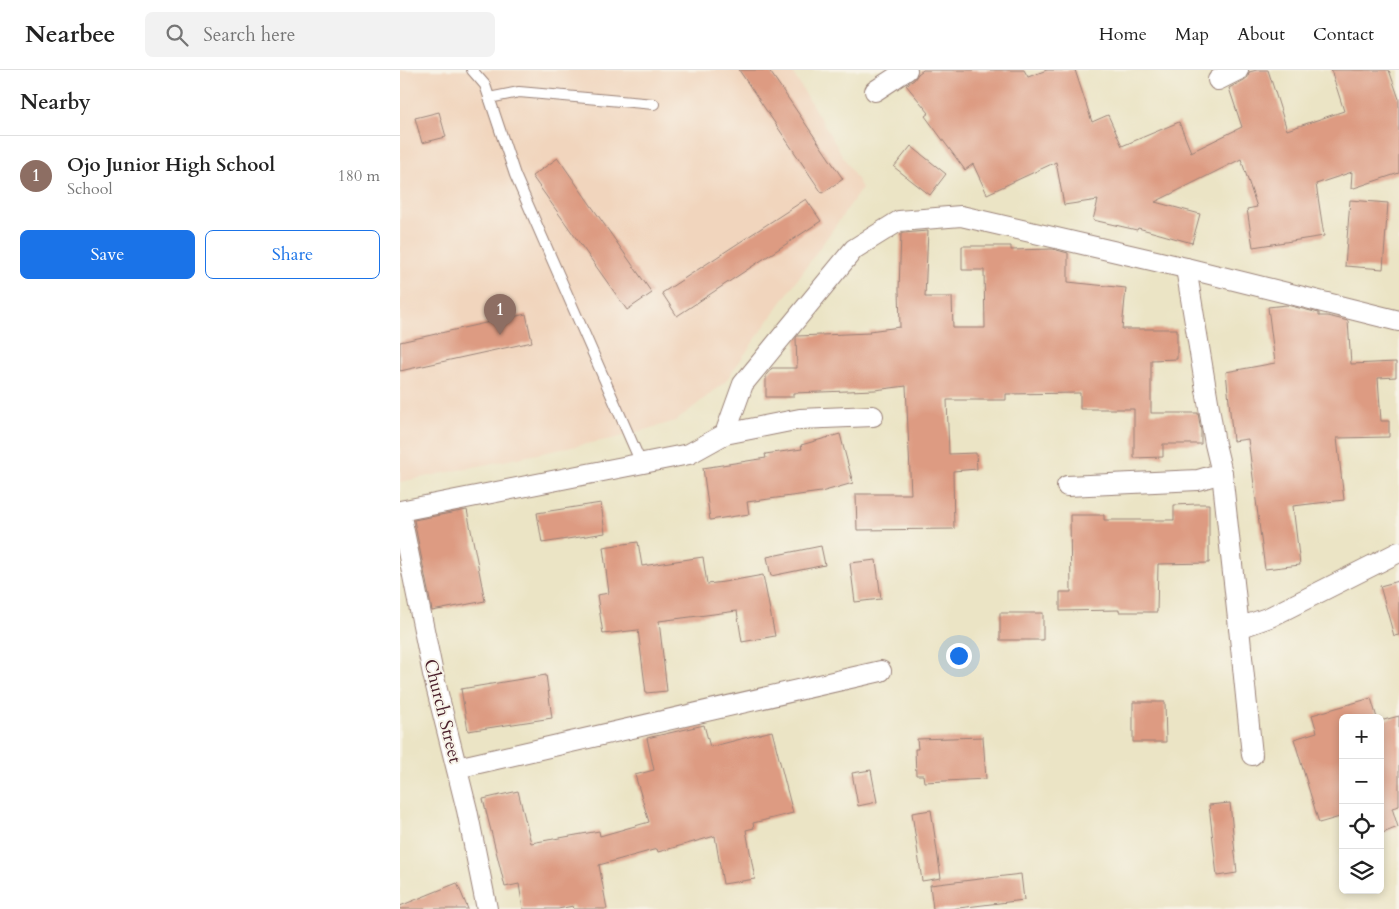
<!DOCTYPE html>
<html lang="en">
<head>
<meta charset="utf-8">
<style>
  :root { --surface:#fff; --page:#f2f2f2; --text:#222; --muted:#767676; --line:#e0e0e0; --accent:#1a73e8 }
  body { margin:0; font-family:Cardo,serif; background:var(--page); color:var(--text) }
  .controls { position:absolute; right:15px; bottom:15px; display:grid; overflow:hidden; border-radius:8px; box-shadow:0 2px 8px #0003 }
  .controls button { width:45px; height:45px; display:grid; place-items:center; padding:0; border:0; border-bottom:1px solid var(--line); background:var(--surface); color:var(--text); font:25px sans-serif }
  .you { position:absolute; left:558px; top:585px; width:18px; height:18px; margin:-12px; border:4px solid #fff; border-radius:50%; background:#1a73e8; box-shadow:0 0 0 8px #1a73e833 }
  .badge { display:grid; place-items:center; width:32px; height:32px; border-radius:50%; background:var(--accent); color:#fff; font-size:16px; font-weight:700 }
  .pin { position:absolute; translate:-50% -41px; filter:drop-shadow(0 1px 2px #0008) }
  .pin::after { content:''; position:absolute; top:26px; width:18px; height:15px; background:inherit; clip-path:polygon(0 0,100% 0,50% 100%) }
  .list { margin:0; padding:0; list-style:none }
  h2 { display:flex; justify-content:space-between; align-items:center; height:65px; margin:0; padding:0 20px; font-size:21px }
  h2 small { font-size:16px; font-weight:400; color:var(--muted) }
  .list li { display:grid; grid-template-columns:32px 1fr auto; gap:15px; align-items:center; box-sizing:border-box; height:80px; padding:0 20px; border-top:1px solid var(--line) }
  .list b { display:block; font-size:19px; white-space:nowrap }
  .list p { margin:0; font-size:16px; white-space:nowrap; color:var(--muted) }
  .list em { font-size:16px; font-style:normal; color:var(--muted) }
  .actions { display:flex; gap:10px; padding:15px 20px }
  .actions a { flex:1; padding:11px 0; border:1px solid var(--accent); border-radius:8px; text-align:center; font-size:18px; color:var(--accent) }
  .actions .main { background:var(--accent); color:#fff }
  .icon { flex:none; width:28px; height:28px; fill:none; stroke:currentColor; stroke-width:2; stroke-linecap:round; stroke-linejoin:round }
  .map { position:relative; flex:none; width:999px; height:839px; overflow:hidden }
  header { display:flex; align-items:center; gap:30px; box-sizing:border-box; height:70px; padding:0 25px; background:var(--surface); border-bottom:1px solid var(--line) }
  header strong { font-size:24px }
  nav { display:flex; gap:28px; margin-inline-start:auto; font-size:18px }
  .search { width:350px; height:45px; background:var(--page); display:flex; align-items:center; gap:12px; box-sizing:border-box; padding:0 18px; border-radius:8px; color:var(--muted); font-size:19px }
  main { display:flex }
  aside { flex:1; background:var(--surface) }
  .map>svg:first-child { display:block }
</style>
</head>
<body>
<header>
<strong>Nearbee</strong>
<div class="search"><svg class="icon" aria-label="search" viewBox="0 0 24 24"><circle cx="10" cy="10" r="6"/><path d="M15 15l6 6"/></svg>Search here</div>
<nav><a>Home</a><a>Map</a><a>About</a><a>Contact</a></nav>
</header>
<main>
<aside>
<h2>Nearby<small></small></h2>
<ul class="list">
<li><span class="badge" style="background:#8d6e63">1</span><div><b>Ojo Junior High School</b><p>School</p></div><em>180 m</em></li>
</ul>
<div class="actions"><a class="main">Save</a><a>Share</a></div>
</aside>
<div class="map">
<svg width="999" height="839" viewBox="0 0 999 839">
  <rect width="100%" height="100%" fill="#f7f3e8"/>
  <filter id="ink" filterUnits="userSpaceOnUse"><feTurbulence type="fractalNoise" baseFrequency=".02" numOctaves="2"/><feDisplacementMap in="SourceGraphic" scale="10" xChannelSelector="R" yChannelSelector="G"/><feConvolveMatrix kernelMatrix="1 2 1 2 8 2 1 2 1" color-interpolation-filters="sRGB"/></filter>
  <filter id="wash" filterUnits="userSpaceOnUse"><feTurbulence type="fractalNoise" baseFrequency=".0096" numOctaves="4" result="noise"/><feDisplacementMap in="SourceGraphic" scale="20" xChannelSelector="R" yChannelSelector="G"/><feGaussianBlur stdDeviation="1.12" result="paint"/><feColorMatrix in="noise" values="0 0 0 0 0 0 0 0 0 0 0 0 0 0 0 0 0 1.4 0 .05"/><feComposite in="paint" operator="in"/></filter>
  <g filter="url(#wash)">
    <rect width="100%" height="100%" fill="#ebe4c5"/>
    <polygon fill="#f1d5bd" points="0,0 391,0 462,118 325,312 276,351 216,368 0,412"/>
    <g id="blocks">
      <g fill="#dd9b82">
        <polygon points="339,0 369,0 443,109 422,123"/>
        <polygon points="523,0 624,0 628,7 647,0 675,0 692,52 708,45 722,76 779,52 791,82 842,57 829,18 844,10 848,7 849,2 857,0 868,0 887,60 944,41 931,0 989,0 999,29 999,103 951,119 952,102 916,114 924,166 853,177 847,139 857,137 841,89 755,132 800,144 792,173 738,158 737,160 693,150 698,130 664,135 656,92 587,124 573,94 565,100 525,46 529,43 506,15 514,10 518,4"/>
        <polygon points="39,42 46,67 22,73 15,48"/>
        <polygon points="511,76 546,104 530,125 494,97"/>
        <polygon points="158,88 252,223 227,240 132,106"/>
        <polygon points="406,129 421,151 277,246 262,223"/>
        <polygon points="950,130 988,133 983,199 945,196"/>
        <polygon points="528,161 525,227 552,227 553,258 585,258 584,200 562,200 562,176 611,176 611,180 653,179 668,183 668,212 726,218 722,259 777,259 777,289 751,290 751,343 798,343 801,361 801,374 763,374 763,387 734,388 734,339 680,339 680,323 606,324 606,330 547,330 549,384 576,383 577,399 553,401 554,459 457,460 456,424 511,424 506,316 475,320 393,323 393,327 366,327 366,305 372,298 397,298 396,268 397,266 470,263 469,261 500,257 499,219 501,164 503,163"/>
        <polygon points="887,235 919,243 919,246 928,246 948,251 951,294 996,292 996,307 978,308 981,351 989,351 989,367 937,368 944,430 893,436 900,495 865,499 848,369 833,371 826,302 875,293 868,237"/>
        <polygon points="126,244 132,272 0,301 0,272"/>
        <polygon points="440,364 453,413 421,422 347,432 349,444 310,450 303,398 366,388 365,384 402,379 401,375"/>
        <polygon points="201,433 205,463 142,473 137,443"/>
        <polygon points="797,434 809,434 809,493 758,494 757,542 719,542 719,540 660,541 660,522 671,522 670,445 704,445 704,450 774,450 774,435"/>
        <polygon points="67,440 85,531 32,541 14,450"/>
        <polygon points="238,472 242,496 303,487 307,514 324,512 363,505 375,566 342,572 337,541 259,551 267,621 246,623 238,560 203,564 197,525 209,523 203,477"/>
        <polygon points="421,476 425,495 371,506 367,487"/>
        <polygon points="476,490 481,529 455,532 450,493"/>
        <polygon points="999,511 999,565 994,566 980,516"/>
        <rect x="600" y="543" width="43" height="27"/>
        <polygon points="146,605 152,648 68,661 61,619"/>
        <polygon points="971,628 977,648 943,648 943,746 919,753 894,669 917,662 912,645"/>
        <polygon points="733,632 765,632 766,672 733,672"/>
        <polygon points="999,646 999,736 992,738 998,757 980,764 980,651"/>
        <polygon points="304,655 310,677 372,661 393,743 353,753 354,758 346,760 355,809 323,814 315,766 258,782 257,779 199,795 207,839 174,839 173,836 158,839 123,839 119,814 105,817 83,729 118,721 131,773 199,761 200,766 249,752 235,705 254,700 247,668"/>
        <polygon points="583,667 586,709 524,712 523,705 516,705 515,679 518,679 517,669"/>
        <polygon points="471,700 477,732 458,736 452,703"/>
        <polygon points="830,733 837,803 817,806 809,735"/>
        <polygon points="531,740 541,808 522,811 512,743"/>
        <polygon points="621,804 624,830 550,839 533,839 530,815"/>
        <polygon points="57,813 68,839 0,839 0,836"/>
      </g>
    </g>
  </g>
  <g filter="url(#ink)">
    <use href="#blocks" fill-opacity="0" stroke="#9a8278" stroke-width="1"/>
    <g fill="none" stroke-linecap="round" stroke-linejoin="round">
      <g stroke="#9a8278" stroke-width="12">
        <g id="service">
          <polyline points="72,0 85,15 115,105 241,393"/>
          <polyline points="89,28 119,22 254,34"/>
        </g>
      </g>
      <g stroke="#9a8278" stroke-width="22">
        <g id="minor">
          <polyline points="818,10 838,0"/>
          <polyline points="475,21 507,0"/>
          <polyline points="786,198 815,374 822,403 839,558 870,547 999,482"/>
          <polyline points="325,364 400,349 473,346"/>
          <polyline points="667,416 798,410 822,403"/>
          <polyline points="0,441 289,384 325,364 343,314 454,179 499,151 561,146 786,198 999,251"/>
          <polyline points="0,442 33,604 67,740 87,839"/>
          <polyline points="839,558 852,685"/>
          <polyline points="57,698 481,601"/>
        </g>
      </g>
      <use href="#service" stroke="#fff" stroke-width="10"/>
      <use href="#minor" stroke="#fff" stroke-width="20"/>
    </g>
  </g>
  <g text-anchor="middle" stroke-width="4" stroke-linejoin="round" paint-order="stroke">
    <g font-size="18" fill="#4a1f2b" stroke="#f7f3e8">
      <text transform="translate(43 641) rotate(76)" y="6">Church Street</text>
    </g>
  </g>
</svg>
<div class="controls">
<button>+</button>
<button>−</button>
<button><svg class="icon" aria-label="locate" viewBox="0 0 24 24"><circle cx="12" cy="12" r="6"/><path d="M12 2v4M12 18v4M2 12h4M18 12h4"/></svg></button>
<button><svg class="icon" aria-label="layers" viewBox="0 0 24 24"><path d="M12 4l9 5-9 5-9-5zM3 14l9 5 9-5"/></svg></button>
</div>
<div class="you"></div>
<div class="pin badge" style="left:100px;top:265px;background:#8d6e63">1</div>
</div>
</main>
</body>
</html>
